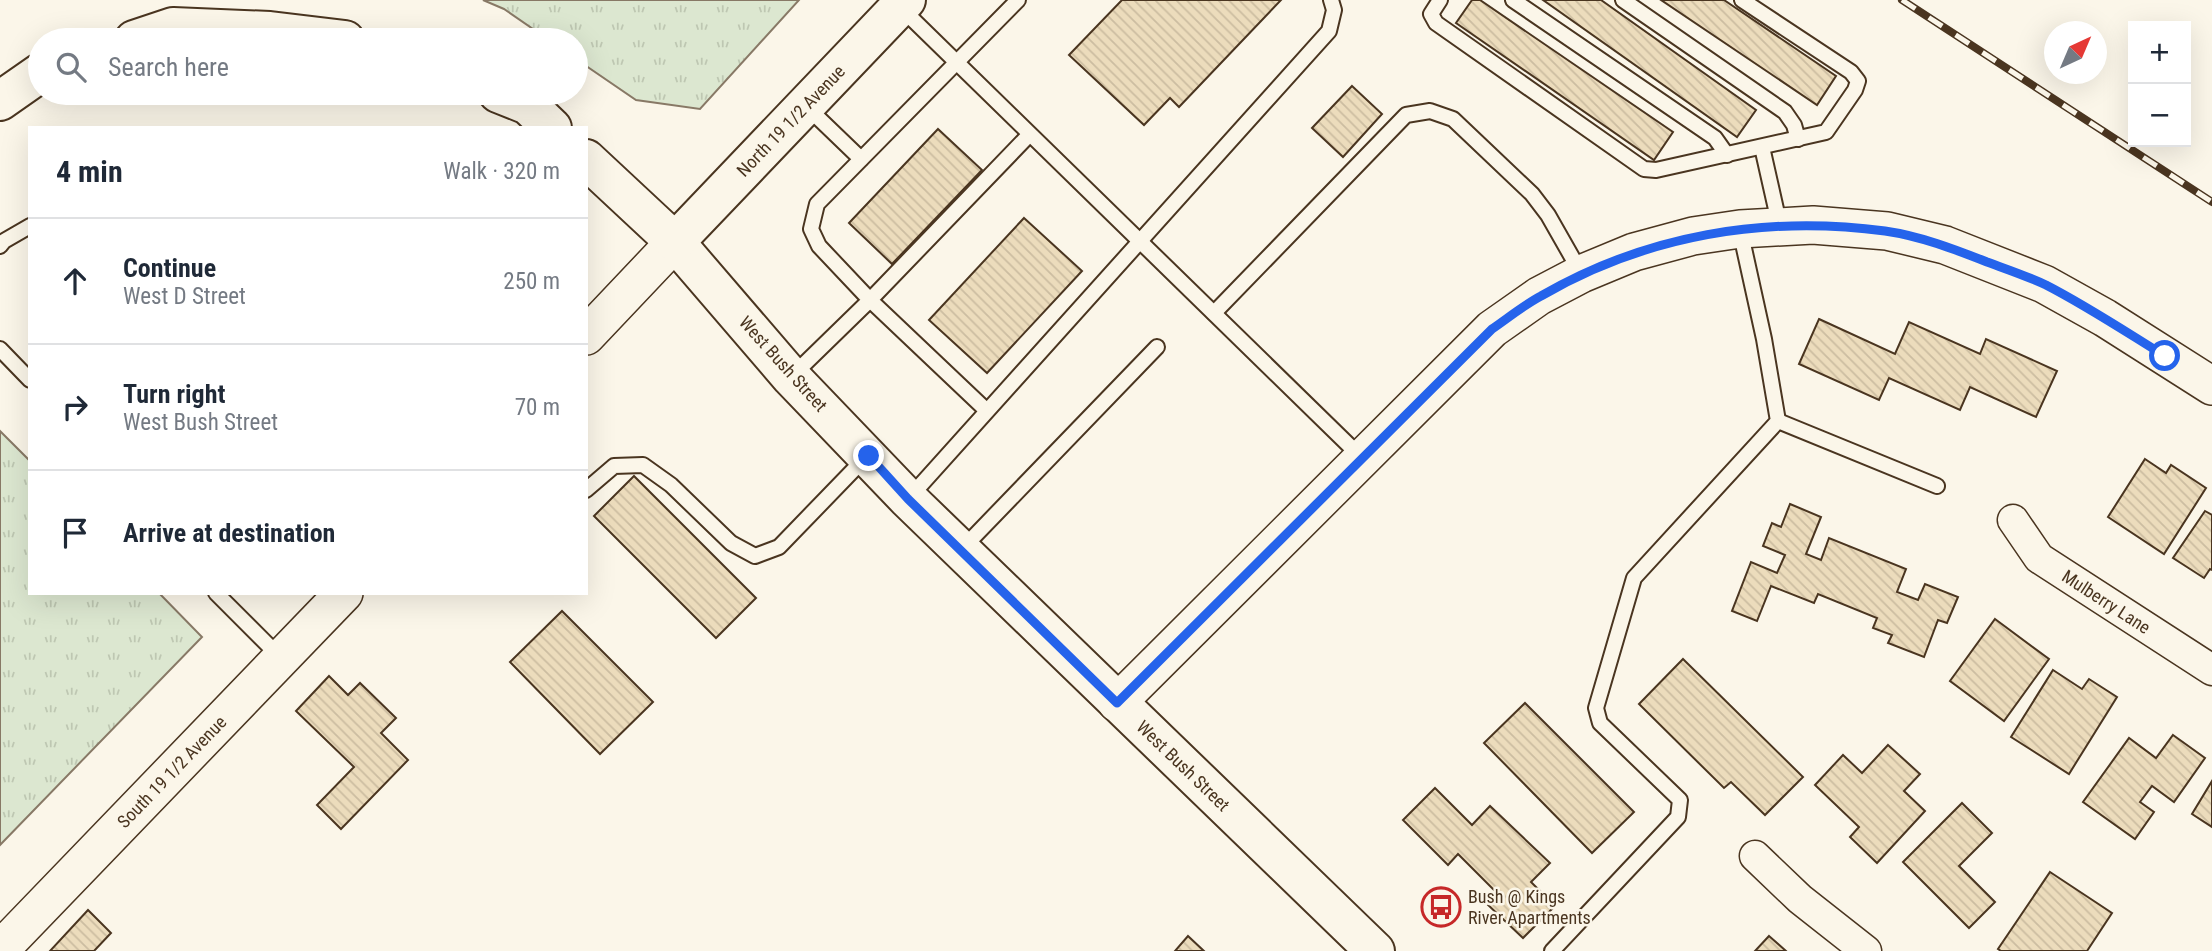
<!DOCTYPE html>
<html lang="en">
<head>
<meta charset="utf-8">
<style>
  :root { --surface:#fff; --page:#f2f2f3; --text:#1f2937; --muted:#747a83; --line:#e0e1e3 }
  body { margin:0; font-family:"Roboto Condensed",sans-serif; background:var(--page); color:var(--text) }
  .controls { position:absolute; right:21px; top:21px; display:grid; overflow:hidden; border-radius:0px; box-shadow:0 7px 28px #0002 }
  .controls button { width:63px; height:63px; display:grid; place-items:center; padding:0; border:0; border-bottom:2px solid var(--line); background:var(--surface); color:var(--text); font:35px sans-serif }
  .compass { position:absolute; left:2044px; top:21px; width:63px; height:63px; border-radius:50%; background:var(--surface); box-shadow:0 7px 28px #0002; rotate:44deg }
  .stop { position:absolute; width:21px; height:21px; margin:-16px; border:5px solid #2563eb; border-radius:50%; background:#fff }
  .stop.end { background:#2563eb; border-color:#fff; box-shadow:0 2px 7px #0008 }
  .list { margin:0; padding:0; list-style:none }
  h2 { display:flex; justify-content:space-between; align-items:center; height:91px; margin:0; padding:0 28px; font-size:30px }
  h2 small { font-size:23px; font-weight:400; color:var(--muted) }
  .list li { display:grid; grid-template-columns:46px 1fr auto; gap:21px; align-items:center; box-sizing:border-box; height:126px; padding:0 28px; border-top:2px solid var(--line) }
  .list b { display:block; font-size:26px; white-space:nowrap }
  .list p { margin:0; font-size:23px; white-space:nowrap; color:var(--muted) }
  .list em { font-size:23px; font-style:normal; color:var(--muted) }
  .icon { flex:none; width:38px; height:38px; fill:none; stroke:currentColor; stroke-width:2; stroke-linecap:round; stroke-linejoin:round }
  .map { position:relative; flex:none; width:2212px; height:951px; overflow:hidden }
  .search { position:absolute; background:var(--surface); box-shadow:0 7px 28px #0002; left:28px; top:28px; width:560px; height:77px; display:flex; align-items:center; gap:18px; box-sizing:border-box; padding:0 24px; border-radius:38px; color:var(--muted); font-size:26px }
  .panel { position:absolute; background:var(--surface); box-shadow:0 7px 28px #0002; left:28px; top:126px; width:560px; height:469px; border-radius:0px }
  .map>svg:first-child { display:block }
</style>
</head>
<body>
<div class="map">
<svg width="2212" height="951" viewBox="0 0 2212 951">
  <defs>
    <pattern id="grass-tufts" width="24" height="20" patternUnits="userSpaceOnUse" patternTransform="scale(1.75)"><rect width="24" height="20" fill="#dce7d0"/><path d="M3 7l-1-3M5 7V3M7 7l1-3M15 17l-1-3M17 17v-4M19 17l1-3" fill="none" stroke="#bec7b2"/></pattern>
    <pattern id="building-back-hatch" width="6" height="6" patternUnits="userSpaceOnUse" patternTransform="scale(1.75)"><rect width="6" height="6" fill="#ecdcbc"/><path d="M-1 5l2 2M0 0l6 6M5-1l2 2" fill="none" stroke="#ccbda1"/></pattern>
  </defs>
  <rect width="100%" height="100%" fill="#fbf6e9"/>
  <g fill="url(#grass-tufts)" stroke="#887966" stroke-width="2">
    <polygon points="483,0 799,0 700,109 636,100 576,59 576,40 549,40 504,9"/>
    <polygon points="0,431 30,461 30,593 159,593 202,637 0,845"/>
  </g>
  <g fill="url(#building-back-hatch)" stroke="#4a3520" stroke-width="2">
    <polygon points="1122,0 1281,0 1179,107 1170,98 1144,125 1069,55"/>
    <polygon points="1472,0 1480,0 1673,132 1654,160 1456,23"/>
    <polygon points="1543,0 1601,0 1756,110 1737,137"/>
    <polygon points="1661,0 1724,0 1836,76 1817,105"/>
    <polygon points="1352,86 1382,114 1343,157 1312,128"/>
    <polygon points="938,129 982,170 892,264 849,223"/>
    <polygon points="1024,218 1082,271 987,373 929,320"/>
    <polygon points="1819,319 1895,354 1909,322 1980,354 1986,339 2057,371 2036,417 1970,387 1960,410 1889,378 1879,400 1799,364"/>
    <polygon points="2145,459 2166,473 2171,465 2206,488 2164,554 2108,517"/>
    <polygon points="634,476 756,598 716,638 594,516"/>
    <polygon points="1790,504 1821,517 1806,554 1821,560 1829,538 1906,569 1897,592 1918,600 1925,584 1958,597 1947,623 1938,620 1924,657 1888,643 1892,635 1873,628 1877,618 1818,594 1814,603 1771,586 1757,621 1732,611 1751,562 1777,573 1785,555 1763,546 1772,523 1781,527"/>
    <polygon points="2205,511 2212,515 2212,570 2210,569 2204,578 2173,558"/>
    <polygon points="562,611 653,702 600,754 510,662"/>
    <polygon points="1995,619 2049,659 2004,721 1950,681"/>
    <polygon points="1683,659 1803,777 1765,815 1731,782 1724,788 1639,704"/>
    <polygon points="2053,670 2082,689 2089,679 2117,697 2069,774 2011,737"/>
    <polygon points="329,676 348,695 360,683 396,718 381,733 408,760 341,829 317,805 354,767 296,711"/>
    <polygon points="1525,703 1634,812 1592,853 1484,743"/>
    <polygon points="2173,735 2205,758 2174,802 2152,786 2140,802 2154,812 2135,839 2083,802 2129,738 2156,758"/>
    <polygon points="1888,745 1920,774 1904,791 1925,811 1877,863 1850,837 1859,827 1815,785 1843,755 1862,773"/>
    <polygon points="2212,781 2212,827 2192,814"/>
    <polygon points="1435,788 1472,825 1490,806 1550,863 1531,882 1555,906 1523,938 1487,904 1497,893 1458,854 1448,865 1403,820"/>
    <polygon points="1962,803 1992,833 1959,866 1995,902 1969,928 1903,862"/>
    <polygon points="2050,872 2112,913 2087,951 2001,951 1998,949"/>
    <polygon points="88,910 111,933 94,951 50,951"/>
    <polygon points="1188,936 1204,951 1175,951"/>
    <polygon points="1769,936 1786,951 1755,951"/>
  </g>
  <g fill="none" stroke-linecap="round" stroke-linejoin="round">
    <g stroke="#4a3520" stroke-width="18">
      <g id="service">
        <polyline points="1440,0 1431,14 1436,23 1644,169 1656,170 1826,132 1855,90 1858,81 1851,72 1742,0"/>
        <polyline points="1513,0 1715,138 1727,155"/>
        <polyline points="1623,0 1785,112 1794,125 1798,139"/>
        <polyline points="901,8 1362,458"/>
        <polyline points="807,107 861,159"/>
        <polyline points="1762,147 1780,227"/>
        <polyline points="0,246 4,241 30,226"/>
        <polyline points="1214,313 1406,115 1430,111 1453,119 1532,194 1548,215 1581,273"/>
        <polyline points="0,349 30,380"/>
        <polyline points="792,376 870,300 819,246 811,229 817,204 1018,0"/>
        <polyline points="986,410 870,300 1029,135"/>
        <polyline points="1778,421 1937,486"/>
        <polyline points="586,490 614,466 643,465 671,485 731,543 755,556 779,547 867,456"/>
        <polyline points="909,498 1329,31 1334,10 1331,0"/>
        <polyline points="962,549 1157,347"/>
        <polyline points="216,593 280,657"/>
        <polyline points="1552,951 1678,817 1680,800 1600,723 1596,708 1634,578 1778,421 1764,339 1740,230"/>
      </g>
    </g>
    <g stroke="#4a3520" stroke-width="33">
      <g id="minor">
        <polyline points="2013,520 2039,558 2212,670"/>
        <polyline points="1755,856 1800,899 1866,951"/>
      </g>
    </g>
    <g stroke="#4a3520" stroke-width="40">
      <g id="tertiary">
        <polyline points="586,336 675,242"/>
        <polyline points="1117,703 1492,329 1539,296 1581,274 1634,252 1693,236 1740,229 1813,225 1887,231 1945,245 2044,284 2105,318 2212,386"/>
        <polyline points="0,950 344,593"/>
      </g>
    </g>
    <g stroke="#4a3520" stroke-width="42">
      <g id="secondary">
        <polyline points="134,40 173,27 270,31 345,40"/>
        <polyline points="498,93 528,105 552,128"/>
        <polyline points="0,101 40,73"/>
        <polyline points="586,159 675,242 791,377 908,499 1375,951"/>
        <polyline points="675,242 906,0"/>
      </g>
    </g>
    <use href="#service" stroke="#fbf6e9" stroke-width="14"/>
    <use href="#minor" stroke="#fbf6e9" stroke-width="30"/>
    <use href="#tertiary" stroke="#fbf6e9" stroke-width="37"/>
    <use href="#secondary" stroke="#fbf6e9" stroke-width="38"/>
    <g stroke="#4a3520" stroke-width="8">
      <polyline id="rail" points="1902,0 2212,202"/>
    </g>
    <use href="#rail" stroke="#fbf6e9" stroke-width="5" stroke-dasharray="16" stroke-linecap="butt"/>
  </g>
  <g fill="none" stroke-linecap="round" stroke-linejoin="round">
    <path stroke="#2563eb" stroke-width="9" d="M869 456 908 499 1117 703 1492 329C1508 318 1524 305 1541 296 1646 235 1765 215 1885 231 1920 236 1954 249 1987 262 2006 269 2027 276 2046 285 2087 306 2126 332 2165 356"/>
  </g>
  <defs>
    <g id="bus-ring" transform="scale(2.0125)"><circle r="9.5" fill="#fbf6e9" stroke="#c62828" stroke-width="1.5"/><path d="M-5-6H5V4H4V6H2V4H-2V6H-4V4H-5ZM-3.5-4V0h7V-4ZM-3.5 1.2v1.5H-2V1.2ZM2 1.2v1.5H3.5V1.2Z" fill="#c62828"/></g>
  </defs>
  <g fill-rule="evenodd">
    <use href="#bus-ring" x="1441" y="907"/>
  </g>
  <g text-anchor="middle" stroke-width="5" stroke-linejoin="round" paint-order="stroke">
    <g font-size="18" fill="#4a3520" stroke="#fbf6e9">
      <text transform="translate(791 121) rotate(-46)" y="6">North 19 1/2 Avenue</text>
      <text transform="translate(783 364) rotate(48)" y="6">West Bush Street</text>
      <text transform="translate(2106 602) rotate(33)" y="6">Mulberry Lane</text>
      <text transform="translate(1183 766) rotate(44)" y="6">West Bush Street</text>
      <text transform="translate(172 772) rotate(-46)" y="6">South 19 1/2 Avenue</text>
    </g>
    <g font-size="18" fill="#4a3520" stroke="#fbf6e9" text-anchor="start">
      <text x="1468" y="903">Bush @ Kings<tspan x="1468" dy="21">River Apartments</tspan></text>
    </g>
  </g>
</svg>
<div class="controls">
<button>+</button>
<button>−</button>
</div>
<svg class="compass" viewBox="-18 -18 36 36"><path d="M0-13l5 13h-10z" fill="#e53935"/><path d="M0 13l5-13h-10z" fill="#747a83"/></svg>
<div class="stop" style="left:2165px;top:356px"></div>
<div class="stop end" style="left:869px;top:456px"></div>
<div class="search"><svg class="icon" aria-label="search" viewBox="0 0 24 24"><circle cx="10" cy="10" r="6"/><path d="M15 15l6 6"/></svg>Search here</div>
<section class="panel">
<h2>4 min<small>Walk · 320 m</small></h2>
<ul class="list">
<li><svg class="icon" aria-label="ahead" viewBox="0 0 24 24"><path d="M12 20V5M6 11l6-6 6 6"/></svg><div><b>Continue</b><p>West D Street</p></div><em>250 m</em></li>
<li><svg class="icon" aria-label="right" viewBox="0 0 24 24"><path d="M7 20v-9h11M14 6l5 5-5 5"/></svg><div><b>Turn right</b><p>West Bush Street</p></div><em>70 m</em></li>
<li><svg class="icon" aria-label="arrive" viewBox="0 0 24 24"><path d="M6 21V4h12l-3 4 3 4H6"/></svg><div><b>Arrive at destination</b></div></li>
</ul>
</section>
</div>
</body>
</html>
